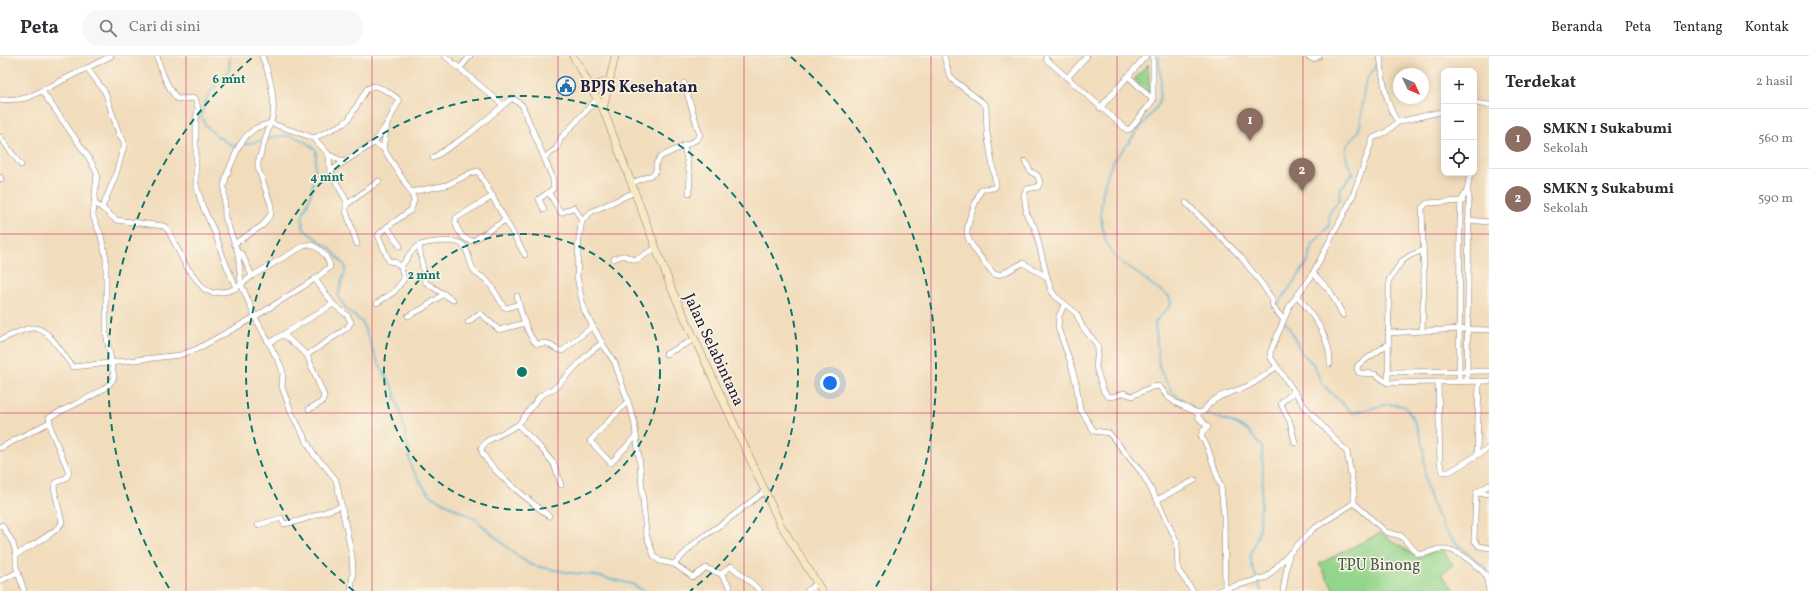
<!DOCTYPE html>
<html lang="id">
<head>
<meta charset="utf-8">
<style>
  :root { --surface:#fff; --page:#f7f7f7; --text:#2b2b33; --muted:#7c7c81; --line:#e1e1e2; --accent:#7c3aed }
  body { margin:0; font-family:Vollkorn,serif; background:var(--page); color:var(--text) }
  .controls { position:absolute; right:12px; top:12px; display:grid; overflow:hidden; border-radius:8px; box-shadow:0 2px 10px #0003 }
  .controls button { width:36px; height:36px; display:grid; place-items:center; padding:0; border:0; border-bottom:1px solid var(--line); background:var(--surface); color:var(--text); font:20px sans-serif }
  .compass { position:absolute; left:1393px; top:12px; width:36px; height:36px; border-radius:50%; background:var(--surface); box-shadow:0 2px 10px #0003; rotate:134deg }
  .you { position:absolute; left:830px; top:327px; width:14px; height:14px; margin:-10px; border:3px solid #fff; border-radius:50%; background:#1a73e8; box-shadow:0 0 0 6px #1a73e833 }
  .badge { display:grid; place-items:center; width:26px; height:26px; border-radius:50%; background:var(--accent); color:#fff; font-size:13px; font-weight:700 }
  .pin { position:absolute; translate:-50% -33px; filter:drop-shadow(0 1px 2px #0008) }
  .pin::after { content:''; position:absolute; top:21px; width:14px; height:12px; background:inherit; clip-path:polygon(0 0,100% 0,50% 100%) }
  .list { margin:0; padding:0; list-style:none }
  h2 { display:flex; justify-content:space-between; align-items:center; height:52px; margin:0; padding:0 16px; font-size:17px }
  h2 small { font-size:13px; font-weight:400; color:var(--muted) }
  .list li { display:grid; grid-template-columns:26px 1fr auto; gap:12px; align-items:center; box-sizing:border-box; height:60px; padding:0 16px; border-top:1px solid var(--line) }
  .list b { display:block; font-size:15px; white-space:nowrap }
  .list p { margin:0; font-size:13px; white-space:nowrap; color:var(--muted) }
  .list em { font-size:13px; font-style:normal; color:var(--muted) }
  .icon { flex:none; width:22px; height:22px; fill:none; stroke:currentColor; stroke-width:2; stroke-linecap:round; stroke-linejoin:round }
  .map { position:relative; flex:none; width:1489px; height:535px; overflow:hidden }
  header { display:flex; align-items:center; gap:24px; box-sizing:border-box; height:56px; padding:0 20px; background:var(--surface); border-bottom:1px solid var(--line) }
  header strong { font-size:19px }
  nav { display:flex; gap:22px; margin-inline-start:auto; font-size:14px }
  .search { width:280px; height:36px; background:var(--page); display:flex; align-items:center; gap:10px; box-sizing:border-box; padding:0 14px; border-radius:16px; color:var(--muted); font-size:15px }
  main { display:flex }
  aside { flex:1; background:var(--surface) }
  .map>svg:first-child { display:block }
</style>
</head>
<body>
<header>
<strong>Peta</strong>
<div class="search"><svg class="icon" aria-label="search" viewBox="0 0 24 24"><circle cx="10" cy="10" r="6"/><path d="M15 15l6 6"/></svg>Cari di sini</div>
<nav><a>Beranda</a><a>Peta</a><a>Tentang</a><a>Kontak</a></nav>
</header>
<main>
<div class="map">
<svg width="1489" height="535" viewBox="0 0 1489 535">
  <rect width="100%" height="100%" fill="#fcf5e5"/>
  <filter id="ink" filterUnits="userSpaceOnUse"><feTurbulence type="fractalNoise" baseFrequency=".025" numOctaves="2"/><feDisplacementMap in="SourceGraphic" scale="8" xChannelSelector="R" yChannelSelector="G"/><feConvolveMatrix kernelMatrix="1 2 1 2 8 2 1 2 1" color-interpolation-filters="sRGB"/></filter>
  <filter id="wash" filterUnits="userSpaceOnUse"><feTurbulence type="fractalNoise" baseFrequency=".012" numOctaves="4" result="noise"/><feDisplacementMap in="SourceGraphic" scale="16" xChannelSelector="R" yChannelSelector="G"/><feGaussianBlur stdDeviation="0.9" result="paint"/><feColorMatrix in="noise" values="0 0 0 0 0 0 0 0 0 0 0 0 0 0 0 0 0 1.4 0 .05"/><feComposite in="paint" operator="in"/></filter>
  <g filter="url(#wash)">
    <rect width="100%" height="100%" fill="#f1dcbb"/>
    <g fill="#93d58c" stroke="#5a7c64">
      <polygon points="1148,8 1150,38 1134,24"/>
      <polygon points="1380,477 1419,502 1440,490 1453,509 1441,518 1456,535 1335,535 1319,508"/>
    </g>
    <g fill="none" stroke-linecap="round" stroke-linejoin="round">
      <g stroke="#59b4d6" stroke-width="1.5">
        <polyline points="230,0 229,14 211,35 206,44 201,60 206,70 217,80 233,90 238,89"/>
        <path d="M1158 0 1161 22 1159 48 1113 106C1099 133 1095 173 1114 200 1118 205 1126 209 1131 213 1144 222 1155 232 1169 240L1171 248 1169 251 1155 266 1159 311 1161 316 1173 337 1195 353"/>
        <path d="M267 83C288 76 299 80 316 94 316 109 314 123 311 138 307 154 299 156 304 174L330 192 346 211 338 240 346 253 362 266 377 304 393 332 405 374 411 411 425 433 433 441 475 463 517 500 531 509 571 517 593 519 632 528 643 535"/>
        <polyline points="242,89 264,84"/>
        <path d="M1276 251 1308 206 1313 188 1329 170V158L1340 142V134L1353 117C1350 112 1346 104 1346 97 1345 86 1355 82 1359 73 1364 58 1361 41 1366 25 1370 14 1378 16 1377 0"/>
        <path d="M1284 265 1289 271 1301 296 1314 309 1322 328 1352 357 1388 348 1404 350C1416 363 1421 381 1424 398 1425 409 1424 420 1427 432 1429 442 1434 453 1439 463 1449 487 1472 498 1489 516"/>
        <polyline points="1204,357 1234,367 1248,375 1262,391 1263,419 1259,475 1251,499 1251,507 1261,535"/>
      </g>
    </g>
  </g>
  <g filter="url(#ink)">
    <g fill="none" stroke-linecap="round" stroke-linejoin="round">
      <g stroke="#8a7f7b" stroke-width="6">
        <g id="street">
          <path d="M157 0C161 16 167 30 177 43L195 42 198 52 196 64V128L202 149 215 177 223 201 236 232"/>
          <polyline points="445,0 503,49"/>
          <path d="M944 0 949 18 953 24 982 46 986 50 987 77 996 129 994 132 983 133 980 136C975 148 967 164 967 178 968 187 988 211 995 219L1002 218 1023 207 1047 221 1051 234 1055 240 1076 257 1083 272 1096 287 1098 292 1096 311 1103 334 1107 340 1112 341 1124 337 1132 340 1152 331 1159 330 1168 341 1176 347 1198 357 1204 355C1213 338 1235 337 1250 329 1260 324 1268 317 1276 311"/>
          <polyline points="1046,0 1046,3 1127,74 1130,73 1151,47 1153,42 1153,0"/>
          <polyline points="1307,0 1313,3 1319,0"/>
          <path d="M1380 0C1383 21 1385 49 1398 66"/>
          <polyline points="87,12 105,36 119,78 124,85 124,90 115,121 102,152"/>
          <polyline points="460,12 470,0"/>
          <polyline points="1128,20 1153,44"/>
          <polyline points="1067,22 1087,0"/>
          <polyline points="0,44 21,43 29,41 111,0"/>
          <polyline points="1474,47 1489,49"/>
          <polyline points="1100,52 1146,0"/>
          <polyline points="1398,66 1444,55"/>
          <polyline points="0,81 21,109"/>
          <path d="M314 82 343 68 348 64 367 33C369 32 371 31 373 30 379 30 397 40 399 45L387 68 374 87"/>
          <polyline points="684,89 690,120 689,137"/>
          <polyline points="383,92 387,69"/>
          <polyline points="329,99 330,115 346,144 346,155 357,188"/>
          <polyline points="433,102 469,78 512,42 522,49 553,123 553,133 539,143 544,154"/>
          <polyline points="544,102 557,92 561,82 597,43"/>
          <polyline points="1025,105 1031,116 1037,119 1040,126 1038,131 1027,133 1024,138 1027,160 1035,172 1047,221"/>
          <polyline points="344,106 329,99 314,82 270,67 256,72 247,79 239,90 227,118 224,130 225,161 238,197 241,228 255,261 280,308 283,316 282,331 292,358 314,399 325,410 336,424 352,500 353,517 351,535"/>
          <polyline points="330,115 374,87 383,92 411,136 447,129 471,117 478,115 525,199"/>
          <polyline points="0,121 1,123"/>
          <polyline points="632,127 654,118 656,114 656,108 660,101 696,84 700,79 684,27"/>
          <polyline points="635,136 591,156 582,165 579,181 577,221 584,254 602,287 615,307 634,364 640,409 646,478 654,500 660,505 674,508"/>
          <polyline points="549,137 561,157 574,151 582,165"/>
          <path d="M493 140 456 162C454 171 463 185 473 185L505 164"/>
          <polyline points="1186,147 1240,200 1262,228 1272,243 1273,251 1283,263"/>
          <polyline points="346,149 379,125"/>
          <polyline points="1468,164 1489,166"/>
          <path d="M387 171 378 179 389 205 395 206 401 211C406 204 411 194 418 190 426 186 457 182 463 189 470 197 469 209 475 216 478 220 482 220 485 223 493 230 498 242 504 251L507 252 519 248"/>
          <path d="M234 188 263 169 271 158V149L258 112V106L273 59C275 38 270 19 262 0"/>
          <polyline points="419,189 425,226 453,244"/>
          <polyline points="400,190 387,171 411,154 414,144 411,136"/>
          <polyline points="238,197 242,198 252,220"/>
          <path d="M614 203C629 196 624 202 636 204L656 192"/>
          <polyline points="1313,217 1330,235 1343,259"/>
          <path d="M1297 239C1313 259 1331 282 1330 308"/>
          <path d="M517 240C520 253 527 280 537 288L547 287 556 293 562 295 593 270"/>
          <polyline points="377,247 394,236 404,223 401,211"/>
          <polyline points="1064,249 1059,260 1058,272 1070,305 1076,327 1080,353 1094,375 1109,377 1142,417 1157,444 1177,486 1178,514 1193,535"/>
          <polyline points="408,260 422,253 444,238"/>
          <polyline points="468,266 480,257 499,274 525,267"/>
          <polyline points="1422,275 1424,222 1422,152 1427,147 1463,145"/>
          <polyline points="1388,277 1460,273 1489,274"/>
          <polyline points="284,279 307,299 324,340 322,346 309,353"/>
          <path d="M0 284C10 280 22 273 32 272 49 270 63 300 73 311L180 299 197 293 255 261 315 223 330 211C328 200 317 187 305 189L252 220 236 232 229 235 213 237 204 233 186 210 168 174 164 170 116 164 102 152 94 147"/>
          <polyline points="269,287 333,248"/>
          <polyline points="1388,288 1358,309 1357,313 1359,317 1375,318 1388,327 1489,325"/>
          <polyline points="666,298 695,283"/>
          <polyline points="307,299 347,272 351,266 347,259 333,248 315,223"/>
          <polyline points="1389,316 1489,315"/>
          <polyline points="1459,325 1460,166 1461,145 1467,135"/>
          <polyline points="1467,325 1469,140 1467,135 1470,117"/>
          <polyline points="1438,326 1440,408 1443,416 1449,416 1489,392"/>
          <polyline points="1388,327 1389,224 1402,205 1411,199 1424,194"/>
          <polyline points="1294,336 1283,345 1281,348 1290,366 1295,387"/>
          <polyline points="628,345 590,385 611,407 636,380"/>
          <polyline points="1198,357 1198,361 1208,371 1203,375 1201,380 1207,390 1221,431 1224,460 1225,533"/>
          <polyline points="518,369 539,390 554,408 561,429"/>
          <polyline points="0,392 48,367"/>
          <polyline points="1477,398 1479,325"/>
          <polyline points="1489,429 1476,437 1474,484 1479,490 1489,492"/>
          <polyline points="1476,437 1489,438"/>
          <polyline points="1157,444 1195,424"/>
          <path d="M1354 447 1386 476 1401 480 1418 498C1425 499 1432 494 1440 493 1456 491 1475 508 1486 519L1489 535"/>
          <path d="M549 460C534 448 483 410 481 392L487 385 518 369 540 340 556 331 589 297 602 287"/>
          <polyline points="258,469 281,462 284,468 302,464 342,450"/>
          <polyline points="0,470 2,469 13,487 16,499"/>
          <polyline points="721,518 706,512 693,521 674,508 697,485 726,465 765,435"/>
          <polyline points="0,525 18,516"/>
          <polyline points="730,531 721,518 731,510 753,528 760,535"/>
          <path d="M24 535 16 510V499C25 493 60 475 62 466L54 432 56 427 67 421 69 416 52 377 49 362C62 352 109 337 114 321L106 277V202L101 180 93 160 97 117 89 102 42 35"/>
          <polyline points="807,535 817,527"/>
          <polyline points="1217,535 1267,521 1313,473 1354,447 1354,436 1347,396 1305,351 1271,302 1270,297 1290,249 1311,221 1352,142 1373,82 1386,76 1398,66"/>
          <polyline points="1283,535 1289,498"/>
        </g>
      </g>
      <g stroke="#8a7f7b" stroke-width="8">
        <g id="secondary">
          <polyline points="573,0 603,53 672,234 765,435 780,468 822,535"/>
          <polyline points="591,30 609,25"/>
          <polyline points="603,53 615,0"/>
        </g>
      </g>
      <use href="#street" stroke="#fff" stroke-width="5"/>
      <use href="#secondary" stroke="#f8e8c3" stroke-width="7"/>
    </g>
  </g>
  <path fill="none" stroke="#c2185b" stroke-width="1" stroke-opacity="0.55" d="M186 0V535M372 0V535M558 0V535M744 0V535M931 0V535M1117 0V535M1303 0V535M0 178H1489M0 357H1489"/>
  <g fill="none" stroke="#0f766e" stroke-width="2" stroke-dasharray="7 5">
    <circle cx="522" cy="316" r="138"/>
    <path d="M354 535A276 276 0 1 1 690 535"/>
    <path d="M169 532A414 414 0 0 1 253 1M791 1A414 414 0 0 1 875 532"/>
  </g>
  <defs>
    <g id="civic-ring" transform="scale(1)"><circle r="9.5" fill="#fcf5e5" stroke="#1f6fb2" stroke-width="1.5"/><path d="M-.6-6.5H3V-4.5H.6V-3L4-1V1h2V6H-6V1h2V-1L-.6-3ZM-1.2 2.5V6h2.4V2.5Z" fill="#1f6fb2"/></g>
  </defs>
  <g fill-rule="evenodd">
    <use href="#civic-ring" x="566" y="30"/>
  </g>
  <g text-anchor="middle" stroke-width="3" stroke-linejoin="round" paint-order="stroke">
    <g font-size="16" font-weight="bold" fill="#22223b" stroke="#fcf5e5" text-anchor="start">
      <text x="580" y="36">BPJS Kesehatan</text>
    </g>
    <g font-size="16" fill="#22223b" stroke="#fcf5e5">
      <text transform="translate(715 293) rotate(65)" y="6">Jalan Selabintana</text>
    </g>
    <g font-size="16" fill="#445853" stroke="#fcf5e5">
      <text x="1379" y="514">TPU Binong</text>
    </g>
  </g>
  <circle cx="522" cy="316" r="6" fill="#0f766e" stroke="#fcf5e5" stroke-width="2"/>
  <g font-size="12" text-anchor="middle" font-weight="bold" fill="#0f766e" stroke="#fcf5e5" stroke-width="3" stroke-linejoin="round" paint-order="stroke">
    <text x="229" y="27">6 mnt</text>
    <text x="327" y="125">4 mnt</text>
    <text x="424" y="223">2 mnt</text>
  </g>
</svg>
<div class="controls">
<button>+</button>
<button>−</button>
<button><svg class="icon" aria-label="locate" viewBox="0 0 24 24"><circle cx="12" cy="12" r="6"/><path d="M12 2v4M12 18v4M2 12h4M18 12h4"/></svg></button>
</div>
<svg class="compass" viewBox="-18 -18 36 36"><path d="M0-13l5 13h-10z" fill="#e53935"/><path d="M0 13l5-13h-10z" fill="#7c7c81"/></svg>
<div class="you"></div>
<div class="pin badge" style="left:1250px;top:85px;background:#8d6e63">1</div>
<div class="pin badge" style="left:1302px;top:135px;background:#8d6e63">2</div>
</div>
<aside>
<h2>Terdekat<small>2 hasil</small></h2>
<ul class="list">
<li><span class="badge" style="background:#8d6e63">1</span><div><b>SMKN 1 Sukabumi</b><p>Sekolah</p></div><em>560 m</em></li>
<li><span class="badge" style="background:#8d6e63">2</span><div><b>SMKN 3 Sukabumi</b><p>Sekolah</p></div><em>590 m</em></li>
</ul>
</aside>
</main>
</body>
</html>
